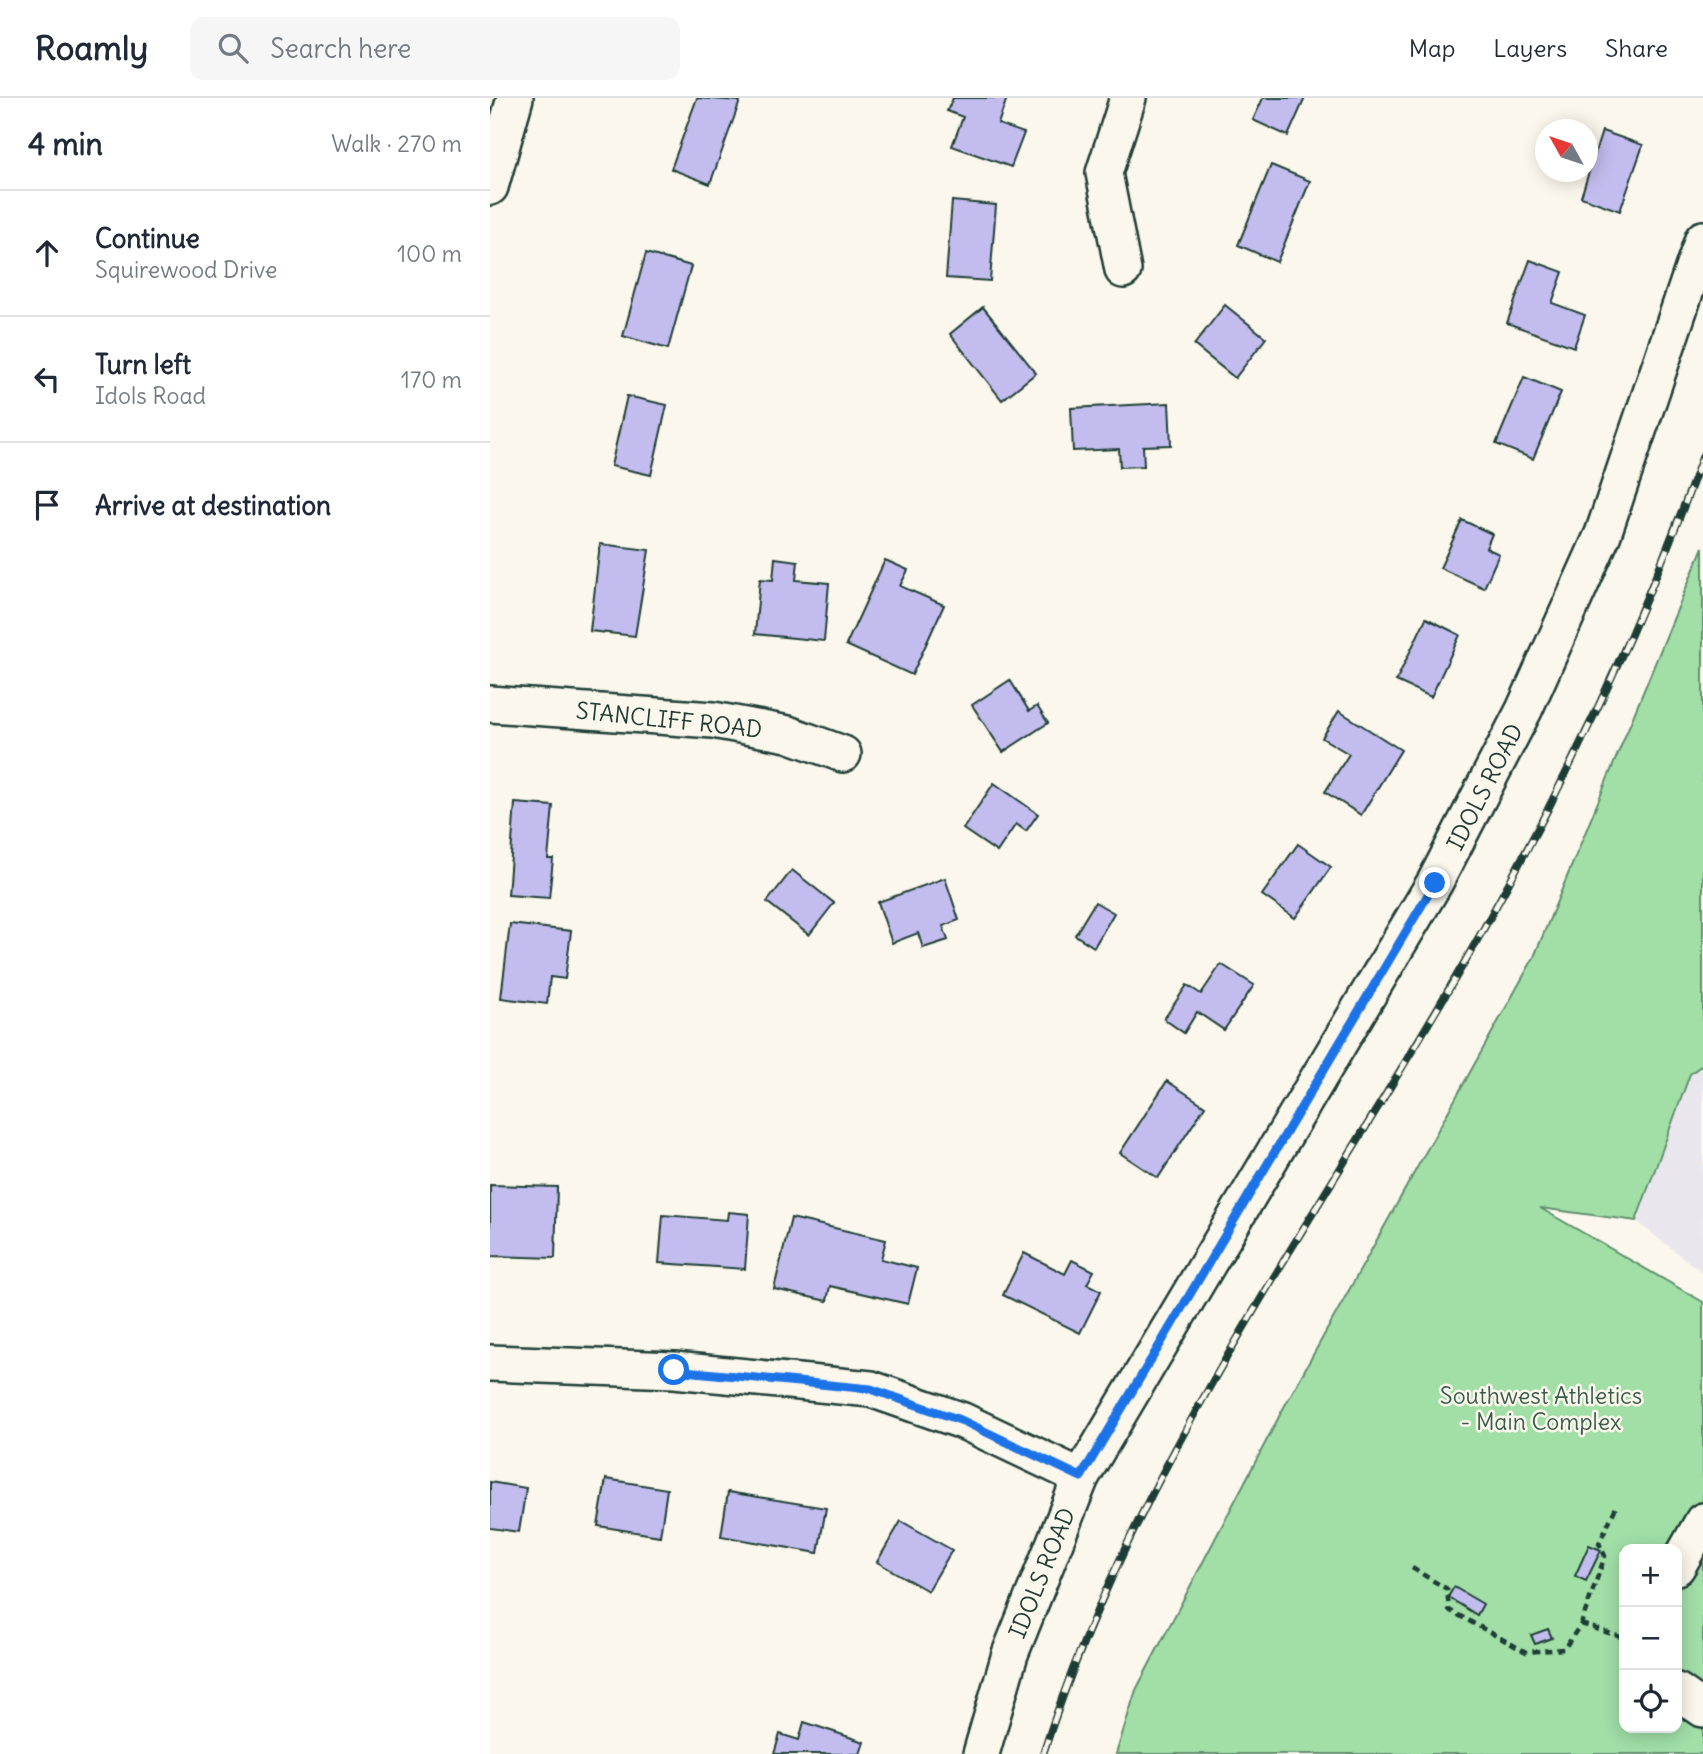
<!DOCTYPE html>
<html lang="en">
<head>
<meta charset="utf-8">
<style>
  :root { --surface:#fff; --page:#f6f6f7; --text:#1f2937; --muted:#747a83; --line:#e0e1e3 }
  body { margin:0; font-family:Delius,sans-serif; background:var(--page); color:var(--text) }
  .controls { position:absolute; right:21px; bottom:21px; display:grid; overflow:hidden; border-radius:14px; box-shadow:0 4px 18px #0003 }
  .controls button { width:63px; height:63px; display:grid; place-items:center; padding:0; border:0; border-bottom:2px solid var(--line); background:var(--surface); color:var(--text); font:35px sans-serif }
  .compass { position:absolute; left:1045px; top:21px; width:63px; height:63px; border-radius:50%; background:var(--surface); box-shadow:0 4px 18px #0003; rotate:310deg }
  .stop { position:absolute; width:21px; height:21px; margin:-16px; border:5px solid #1a73e8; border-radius:50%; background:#fff }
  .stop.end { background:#1a73e8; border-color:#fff; box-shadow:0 2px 7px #0008 }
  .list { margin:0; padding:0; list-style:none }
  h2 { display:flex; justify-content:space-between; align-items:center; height:91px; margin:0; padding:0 28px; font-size:30px }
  h2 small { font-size:23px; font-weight:400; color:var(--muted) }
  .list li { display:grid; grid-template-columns:46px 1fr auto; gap:21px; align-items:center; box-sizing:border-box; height:126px; padding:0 28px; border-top:2px solid var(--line) }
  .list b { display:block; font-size:26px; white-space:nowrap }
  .list p { margin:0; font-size:23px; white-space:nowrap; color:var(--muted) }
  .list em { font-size:23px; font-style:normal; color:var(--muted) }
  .icon { flex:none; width:38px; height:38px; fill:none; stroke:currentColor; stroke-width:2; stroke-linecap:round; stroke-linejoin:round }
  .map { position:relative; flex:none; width:1213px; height:1656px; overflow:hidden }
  header { display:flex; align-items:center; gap:42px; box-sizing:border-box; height:98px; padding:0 35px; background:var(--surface); border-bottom:2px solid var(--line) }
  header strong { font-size:33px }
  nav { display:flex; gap:38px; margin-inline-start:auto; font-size:24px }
  .search { width:490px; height:63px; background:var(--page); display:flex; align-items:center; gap:18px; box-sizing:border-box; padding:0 24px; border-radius:14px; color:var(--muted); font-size:26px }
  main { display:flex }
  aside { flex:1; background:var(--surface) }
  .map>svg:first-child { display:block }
</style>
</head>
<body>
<header>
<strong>Roamly</strong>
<div class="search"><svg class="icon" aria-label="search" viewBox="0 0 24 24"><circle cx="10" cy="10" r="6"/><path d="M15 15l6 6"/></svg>Search here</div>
<nav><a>Map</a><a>Layers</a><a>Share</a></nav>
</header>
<main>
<aside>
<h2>4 min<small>Walk · 270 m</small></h2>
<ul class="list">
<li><svg class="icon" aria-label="ahead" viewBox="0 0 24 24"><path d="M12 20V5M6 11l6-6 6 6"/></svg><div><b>Continue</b><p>Squirewood Drive</p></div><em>100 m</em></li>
<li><svg class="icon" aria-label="left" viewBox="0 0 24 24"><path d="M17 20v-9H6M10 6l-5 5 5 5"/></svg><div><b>Turn left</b><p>Idols Road</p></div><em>170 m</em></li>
<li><svg class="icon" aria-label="arrive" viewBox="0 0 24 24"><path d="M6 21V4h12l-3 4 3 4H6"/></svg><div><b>Arrive at destination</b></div></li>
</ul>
</aside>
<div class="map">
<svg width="1213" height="1656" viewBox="0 0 1213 1656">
  <rect width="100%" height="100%" fill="#fbf7ec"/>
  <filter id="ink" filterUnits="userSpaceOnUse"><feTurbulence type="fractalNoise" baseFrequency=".0143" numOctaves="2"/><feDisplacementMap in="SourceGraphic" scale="14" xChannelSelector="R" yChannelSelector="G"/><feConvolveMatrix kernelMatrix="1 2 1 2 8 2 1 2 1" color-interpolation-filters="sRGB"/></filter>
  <g filter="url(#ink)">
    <polygon fill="#eae6ed" points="1213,966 1213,1175 1146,1123 1200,976"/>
    <path fill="#a1dfa7" stroke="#608e6e" stroke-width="2" fill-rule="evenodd" d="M1213 449V966L1200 976 1146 1123 1050 1110 1213 1204V1656H626L646 1592 793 1311 1044 859ZM1134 1451H1187V1630H1134Z"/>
    <g fill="#c3bdef" stroke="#1f3d34" stroke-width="2">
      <polygon points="207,0 250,3 220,86 181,71"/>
      <polygon points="463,0 517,0 508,26 534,35 521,69 462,48 473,19 457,13"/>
      <polygon points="773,0 815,0 798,38 763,22"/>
      <polygon points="1112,33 1153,47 1130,113 1091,99"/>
      <polygon points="781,67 820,83 787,164 748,147"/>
      <polygon points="462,103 506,107 500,183 456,180"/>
      <polygon points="156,155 201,168 178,251 133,238"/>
      <polygon points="1040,162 1073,174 1062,205 1095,217 1084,249 1017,225"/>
      <polygon points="735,207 776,240 745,280 704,247"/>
      <polygon points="493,209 546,275 512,302 460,236"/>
      <polygon points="1034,279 1071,294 1043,361 1006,346"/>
      <polygon points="137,298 177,307 161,377 121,368"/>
      <polygon points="679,305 681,347 653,348 654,368 630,369 629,351 583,353 581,310"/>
      <polygon points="972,422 1002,436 996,450 1009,456 994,490 950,470"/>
      <polygon points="110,446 159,452 145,538 100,533"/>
      <polygon points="285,460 308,463 306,482 339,485 334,543 265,536 270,481 283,482"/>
      <polygon points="395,462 418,472 410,488 454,507 422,577 356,547"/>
      <polygon points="936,520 970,537 941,599 906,583"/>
      <polygon points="520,582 539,613 547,608 558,625 513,654 482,607"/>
      <polygon points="849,613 911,652 871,717 835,694 859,656 832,640"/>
      <polygon points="504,685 548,716 536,733 526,726 507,754 473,731"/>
      <polygon points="25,705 63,708 58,761 63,761 59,800 18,797"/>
      <polygon points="808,746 841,769 805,820 772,797"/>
      <polygon points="302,772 344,805 319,837 277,804"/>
      <polygon points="455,780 469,822 453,828 458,842 433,850 428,835 402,845 388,804"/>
      <polygon points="605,804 624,815 604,849 585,837"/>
      <polygon points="20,826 81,833 75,881 60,879 57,906 11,900"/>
      <polygon points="731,866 764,887 734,932 707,914 694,935 674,921 697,887 711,896"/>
      <polygon points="677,983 715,1008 668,1080 630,1055"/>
      <polygon points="0,1087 67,1089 65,1160 0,1158"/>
      <polygon points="238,1114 259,1116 255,1171 169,1165 173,1117 237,1122"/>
      <polygon points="301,1120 396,1142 391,1161 427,1170 418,1206 340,1188 337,1203 284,1191"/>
      <polygon points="534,1155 575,1176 582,1162 604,1173 597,1186 611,1193 590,1235 513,1197"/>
      <polygon points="116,1381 177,1391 170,1438 108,1428"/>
      <polygon points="0,1384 36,1390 29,1434 0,1430"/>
      <polygon points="238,1394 336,1410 328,1455 231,1438"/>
      <polygon points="411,1423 462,1452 438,1493 387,1464"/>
      <polygon points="1099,1447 1111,1452 1096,1483 1085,1478"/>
      <polygon points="964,1489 993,1506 987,1517 958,1499"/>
      <polygon points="1058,1531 1062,1540 1045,1546 1041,1537"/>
      <polygon points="314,1624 374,1644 370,1656 284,1656 290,1636 309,1642"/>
    </g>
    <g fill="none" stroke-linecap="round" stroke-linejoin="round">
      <g stroke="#1f3d34" stroke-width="40">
        <g id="minor">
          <polyline points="0,89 25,0"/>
          <polyline points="633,172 614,75 638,0"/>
          <polyline points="0,606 223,622 298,636 353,656"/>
          <polyline points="0,1265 184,1272 381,1291 473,1323 591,1379"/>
          <polyline points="1187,1469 1213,1423"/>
          <polyline points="1187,1593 1213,1611"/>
          <polyline points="491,1656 520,1556 591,1379 945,784 1034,612 1113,436 1213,141"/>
        </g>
      </g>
      <g stroke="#1f3d34" stroke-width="4.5" stroke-dasharray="7 5" stroke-linecap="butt">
        <polyline points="922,1470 957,1491 959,1512 1036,1554 1074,1551 1091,1526 1115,1458 1109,1445 1126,1409"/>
        <polyline points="1091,1526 1134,1540"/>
      </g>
      <use href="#minor" stroke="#fbf7ec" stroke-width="35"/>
      <g stroke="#1f3d34" stroke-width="8">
        <path id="rail" d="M553 1656C649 1355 841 1103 994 830 1079 679 1154 519 1213 357"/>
      </g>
      <use href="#rail" stroke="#fbf7ec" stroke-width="5" stroke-dasharray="16" stroke-linecap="butt"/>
    </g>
  </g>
  <g fill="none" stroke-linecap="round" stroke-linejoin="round" filter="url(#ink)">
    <polyline stroke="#1a73e8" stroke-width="9" points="184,1272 381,1291 473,1323 591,1379 945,785"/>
  </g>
  <g text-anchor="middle" stroke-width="5" stroke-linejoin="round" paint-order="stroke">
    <g font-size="23" fill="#1f3d34" stroke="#fbf7ec">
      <text transform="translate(179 622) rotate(6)" y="8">STANCLIFF ROAD</text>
      <text transform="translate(995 689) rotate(-63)" y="8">IDOLS ROAD</text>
      <text transform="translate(552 1475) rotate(-68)" y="8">IDOLS ROAD</text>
    </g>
    <g font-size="23" fill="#395d4b" stroke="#fbf7ec">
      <text x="1051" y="1306">Southwest Athletics<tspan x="1051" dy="26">- Main Complex</tspan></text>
    </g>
  </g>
</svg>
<div class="controls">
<button>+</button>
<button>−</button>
<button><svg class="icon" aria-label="locate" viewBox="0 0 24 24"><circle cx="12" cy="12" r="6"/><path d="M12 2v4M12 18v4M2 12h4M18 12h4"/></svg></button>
</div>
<svg class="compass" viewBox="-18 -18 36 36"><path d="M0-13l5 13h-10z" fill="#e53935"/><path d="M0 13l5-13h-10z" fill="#747a83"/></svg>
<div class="stop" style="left:184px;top:1272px"></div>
<div class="stop end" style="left:945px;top:785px"></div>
</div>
</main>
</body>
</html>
